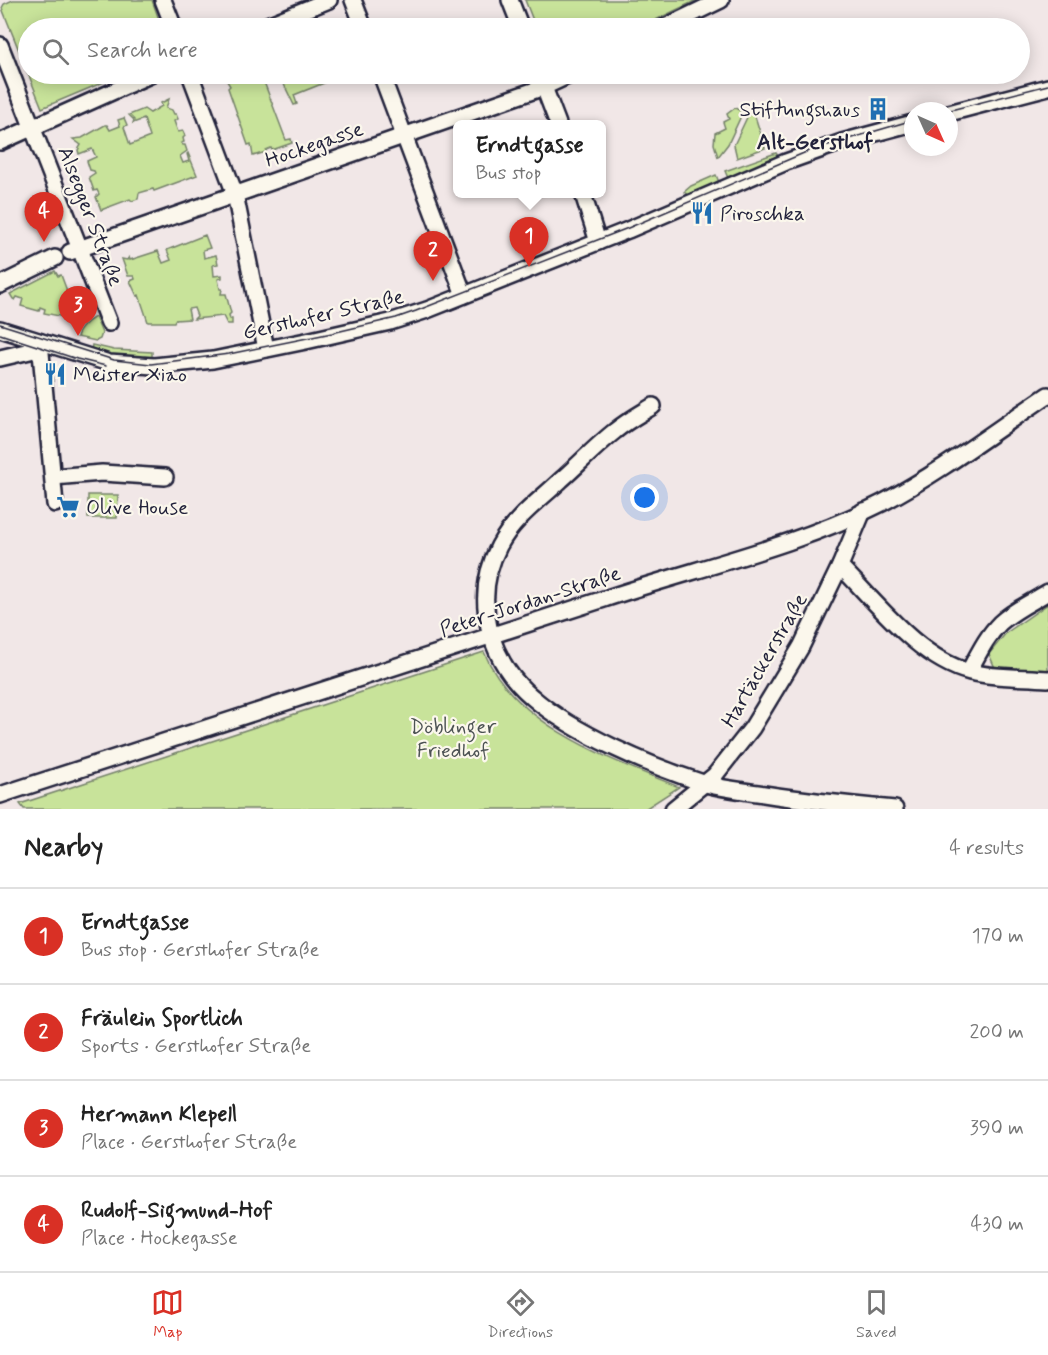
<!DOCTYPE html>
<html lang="en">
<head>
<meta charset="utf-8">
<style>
  :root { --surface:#fff; --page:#f2f2f2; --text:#222; --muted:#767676; --line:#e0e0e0; --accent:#d93025 }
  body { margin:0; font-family:Mynerve,sans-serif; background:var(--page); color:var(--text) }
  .compass { position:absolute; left:904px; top:102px; width:54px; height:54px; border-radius:50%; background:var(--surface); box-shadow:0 3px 15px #0003; rotate:135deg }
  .you { position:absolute; left:645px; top:498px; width:21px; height:21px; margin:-15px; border:4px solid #fff; border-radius:50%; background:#1a73e8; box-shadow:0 0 0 9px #1a73e833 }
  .badge { display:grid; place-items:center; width:39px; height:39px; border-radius:50%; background:var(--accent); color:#fff; font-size:20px; font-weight:700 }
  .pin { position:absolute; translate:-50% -50px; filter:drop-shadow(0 2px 3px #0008) }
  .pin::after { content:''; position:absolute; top:32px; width:21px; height:18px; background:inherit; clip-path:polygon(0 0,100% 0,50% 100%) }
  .popup { position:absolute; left:453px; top:120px; width:153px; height:78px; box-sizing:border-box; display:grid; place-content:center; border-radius:9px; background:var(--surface); filter:drop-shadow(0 2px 4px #0005); font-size:20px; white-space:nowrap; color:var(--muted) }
  .popup b { font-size:22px; color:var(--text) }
  .popup::after { content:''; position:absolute; left:50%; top:100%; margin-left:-12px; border:12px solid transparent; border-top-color:var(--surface) }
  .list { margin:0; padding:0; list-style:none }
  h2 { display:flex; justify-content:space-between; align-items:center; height:78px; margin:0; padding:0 24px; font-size:26px }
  h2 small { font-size:20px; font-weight:400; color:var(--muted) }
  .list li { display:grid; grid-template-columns:39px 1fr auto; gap:18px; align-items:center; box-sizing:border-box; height:96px; padding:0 24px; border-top:2px solid var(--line) }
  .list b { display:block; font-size:22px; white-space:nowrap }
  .list p { margin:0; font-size:20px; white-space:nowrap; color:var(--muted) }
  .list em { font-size:20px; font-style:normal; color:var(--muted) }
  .icon { flex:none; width:33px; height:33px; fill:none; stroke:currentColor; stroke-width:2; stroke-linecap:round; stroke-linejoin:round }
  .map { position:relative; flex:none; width:1048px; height:809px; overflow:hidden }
  .search { position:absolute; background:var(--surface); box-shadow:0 3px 15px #0003; left:18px; right:18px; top:18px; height:66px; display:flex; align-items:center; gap:15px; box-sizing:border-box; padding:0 21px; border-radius:33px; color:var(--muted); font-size:22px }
  .sheet { height:462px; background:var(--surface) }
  nav { display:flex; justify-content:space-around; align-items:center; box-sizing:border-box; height:84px; border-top:2px solid var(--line); background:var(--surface); font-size:16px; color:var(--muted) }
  nav a { display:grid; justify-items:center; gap:3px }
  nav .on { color:var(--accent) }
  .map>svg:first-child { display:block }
</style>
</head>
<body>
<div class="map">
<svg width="1048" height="809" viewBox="0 0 1048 809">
  <rect width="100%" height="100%" fill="#f1e7e7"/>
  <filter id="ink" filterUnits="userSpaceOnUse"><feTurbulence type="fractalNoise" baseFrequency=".0167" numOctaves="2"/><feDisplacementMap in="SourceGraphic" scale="12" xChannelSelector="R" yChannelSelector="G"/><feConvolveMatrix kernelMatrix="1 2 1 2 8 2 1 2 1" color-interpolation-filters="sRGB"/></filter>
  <g filter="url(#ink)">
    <g fill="#c8e39a" stroke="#75826a" stroke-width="1.5">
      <polygon points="13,0 152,0 162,28 28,28 28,74 123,74 42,108 2,8 4,4"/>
      <polygon points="525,0 697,0 639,28 536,28"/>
      <polygon points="229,74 261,74 286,140 291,139 292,143 272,150 271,148 266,150 266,152 253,156 251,144 248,145 228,88 230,86 224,76"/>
      <polygon points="279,74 286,74 288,78 298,74 326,74 329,81 294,95 297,104 294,105"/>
      <polygon points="169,99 166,108 172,110 174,114 176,114 178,119 174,121 178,132 183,131 185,136 183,138 184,142 181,143 183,145 185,145 187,151 180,156 183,163 189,161 187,154 188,153 197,175 154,191 153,189 139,193 138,199 132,201 130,199 101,210 96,197 99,194 97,190 94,191 89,177 95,173 94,171 90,170 87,161 96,157 92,149 79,154 78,150 81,145 73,139 82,138 105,125 107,125 110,130 120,126 118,120 124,118 127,125 124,127 130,145 150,137 144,119 133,123 134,120 129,115 144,109 150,113 162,106 161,103"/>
      <polygon points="735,108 741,111 741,116 728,144 718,157 714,144 715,133 725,128 723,122 729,119 727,114"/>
      <polygon points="750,111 754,113 765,148 737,158 734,145"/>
      <polygon points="776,153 778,156 728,178 725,171"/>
      <polygon points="716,175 719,182 695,193 691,197 684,192 691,186"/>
      <polygon points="205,235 210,248 203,250 204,258 216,255 218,264 213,265 214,276 222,275 222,278 218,279 220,289 222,289 221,294 226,294 231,313 229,315 230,319 232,319 232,324 227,324 223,316 194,319 197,316 194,308 188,309 190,319 175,320 174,322 148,322 139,295 137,296 130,281 135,279 134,276 128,276 122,259 127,260 129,257 130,260 158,251 163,263 171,260 167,250"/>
      <polygon points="55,271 58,276 61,275 73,307 64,317 44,313 45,309 40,307 39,311 21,306 23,299 17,297 15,300 13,299 10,294"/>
      <path d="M95 317 102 333 100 339 96 341 77 337C79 329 88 321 95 317Z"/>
      <polygon points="92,345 114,350 152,352 152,358 118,356 91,350"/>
      <polygon points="88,495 118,495 117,518 88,518"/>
      <polygon points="1048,604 1048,670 995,668 989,654 1006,633"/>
      <path d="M484 652C515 726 610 759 679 787L645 809H24L20 804Z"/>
    </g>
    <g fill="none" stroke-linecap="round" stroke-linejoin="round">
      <g stroke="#22223b" stroke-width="20">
        <g id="minor">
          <polyline points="163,0 174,28"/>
          <polyline points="353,0 364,28"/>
          <polyline points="510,0 521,28"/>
          <polyline points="260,28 329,0"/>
          <polyline points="663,28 721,0"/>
          <polyline points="0,45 109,323"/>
          <polyline points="190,74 235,194 266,349"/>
          <polyline points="381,74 464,295"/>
          <polyline points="539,74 558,124"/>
          <polyline points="949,113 1048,87"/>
          <polyline points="0,142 152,74"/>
          <polyline points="583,194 598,242"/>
          <polyline points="70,252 544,87 572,74"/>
          <polyline points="0,285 55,258"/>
          <polyline points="0,329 109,363 154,366 213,360 306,341 390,322 427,310 628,230 786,162 842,142 913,123"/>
          <polyline points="40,342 55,504"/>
          <polyline points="0,358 30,351 40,342"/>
          <path d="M653 406C640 414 627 421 615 431 596 446 579 464 561 480 540 500 513 519 499 546 472 597 488 660 532 697 574 734 653 767 706 784 725 789 745 791 764 794 807 801 851 805 895 809"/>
          <polyline points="53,477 102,473 165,477"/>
          <path d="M840 566C876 602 919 659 970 672 995 678 1022 677 1048 679"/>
          <path d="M969 671C978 655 986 637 1000 623 1014 610 1032 602 1048 592"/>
          <path d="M0 795C201 728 403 665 604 599 696 568 795 547 882 503 941 472 993 432 1048 395"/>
          <polyline points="673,809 715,775 752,728 801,647 840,566 863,511"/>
        </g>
      </g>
      <use href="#minor" stroke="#fbf7ec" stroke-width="15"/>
      <g stroke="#22223b" stroke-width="1.5">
        <polyline points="947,111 1048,85"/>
        <polyline points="0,324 114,360 151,364 229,354 332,333 396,318 416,311 628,228 811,150 913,120"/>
        <polyline points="0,334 77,359 106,366"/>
      </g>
    </g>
  </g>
  <defs>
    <g id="building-bare" transform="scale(1.8)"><path d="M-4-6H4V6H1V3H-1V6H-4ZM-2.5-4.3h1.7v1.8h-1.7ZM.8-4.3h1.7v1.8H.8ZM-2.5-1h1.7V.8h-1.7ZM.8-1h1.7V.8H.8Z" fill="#1f6fb2" stroke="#fbf7ec" stroke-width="2.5" paint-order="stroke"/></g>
    <g id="restaurant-bare" transform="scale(1.8)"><path d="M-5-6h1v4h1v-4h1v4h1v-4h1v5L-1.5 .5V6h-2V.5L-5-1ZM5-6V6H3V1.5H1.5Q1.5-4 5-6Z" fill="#1f6fb2" stroke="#fbf7ec" stroke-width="2.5" paint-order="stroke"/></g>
    <g id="supermarket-bare" transform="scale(1.8)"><path d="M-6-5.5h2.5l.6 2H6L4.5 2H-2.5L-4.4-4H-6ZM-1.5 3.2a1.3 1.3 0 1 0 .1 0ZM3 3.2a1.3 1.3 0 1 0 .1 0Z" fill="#1f6fb2" stroke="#fbf7ec" stroke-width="2.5" paint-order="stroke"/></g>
  </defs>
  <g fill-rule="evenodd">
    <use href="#building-bare" x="878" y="109"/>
    <use href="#restaurant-bare" x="702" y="213"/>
    <use href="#restaurant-bare" x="55" y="374"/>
    <use href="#supermarket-bare" x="68" y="507"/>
  </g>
  <g text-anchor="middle" stroke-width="4.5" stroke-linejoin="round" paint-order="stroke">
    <g font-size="21" fill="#22223b" stroke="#fbf7ec" text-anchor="start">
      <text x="860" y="116" text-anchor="end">Stiftungshaus</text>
      <text x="720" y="220">Piroschka</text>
      <text x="73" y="381">Meister Xiao</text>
      <text x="86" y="514">Olive House</text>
    </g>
    <g font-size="21" fill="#22223b" stroke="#fbf7ec">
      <text transform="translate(314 144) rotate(-19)" y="7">Hockegasse</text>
      <text transform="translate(91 216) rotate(69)" y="7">Alsegger Straße</text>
      <text transform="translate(323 314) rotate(-13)" y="7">Gersthofer Straße</text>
      <text transform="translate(530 601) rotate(-18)" y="7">Peter-Jordan-Straße</text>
      <text transform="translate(764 660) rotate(-60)" y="7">Hartäckerstraße</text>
    </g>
    <g font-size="21" fill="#4c5253" stroke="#fbf7ec">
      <text x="453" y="733">Döblinger<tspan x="453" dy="24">Friedhof</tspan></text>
    </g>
    <g font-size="22" font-weight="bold" fill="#22223b" stroke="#fbf7ec">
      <text x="815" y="149">Alt-Gersthof</text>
    </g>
  </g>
</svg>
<svg class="compass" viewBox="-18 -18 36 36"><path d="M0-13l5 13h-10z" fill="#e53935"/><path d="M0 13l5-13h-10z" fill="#767676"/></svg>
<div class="you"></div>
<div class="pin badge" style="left:529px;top:267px">1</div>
<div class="popup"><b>Erndtgasse</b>Bus stop</div>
<div class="pin badge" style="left:433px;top:281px">2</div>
<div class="pin badge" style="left:78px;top:336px">3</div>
<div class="pin badge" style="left:44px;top:242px">4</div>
<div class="search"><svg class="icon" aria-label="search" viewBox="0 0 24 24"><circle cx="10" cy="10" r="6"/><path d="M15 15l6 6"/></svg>Search here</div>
</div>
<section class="sheet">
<h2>Nearby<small>4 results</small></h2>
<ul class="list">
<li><span class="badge">1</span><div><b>Erndtgasse</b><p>Bus stop · Gersthofer Straße</p></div><em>170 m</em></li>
<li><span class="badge">2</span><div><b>Fräulein Sportlich</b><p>Sports · Gersthofer Straße</p></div><em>200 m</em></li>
<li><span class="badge">3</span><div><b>Hermann Klepell</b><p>Place · Gersthofer Straße</p></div><em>390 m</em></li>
<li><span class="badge">4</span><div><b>Rudolf-Sigmund-Hof</b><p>Place · Hockegasse</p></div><em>430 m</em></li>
</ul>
</section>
<nav>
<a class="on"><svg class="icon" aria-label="map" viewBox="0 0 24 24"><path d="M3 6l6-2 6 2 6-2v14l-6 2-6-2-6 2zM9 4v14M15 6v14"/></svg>Map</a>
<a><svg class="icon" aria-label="directions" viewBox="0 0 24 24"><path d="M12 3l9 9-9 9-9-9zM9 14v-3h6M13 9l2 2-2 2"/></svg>Directions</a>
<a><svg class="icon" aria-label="saved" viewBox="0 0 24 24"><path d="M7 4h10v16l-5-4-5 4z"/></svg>Saved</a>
</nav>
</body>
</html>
